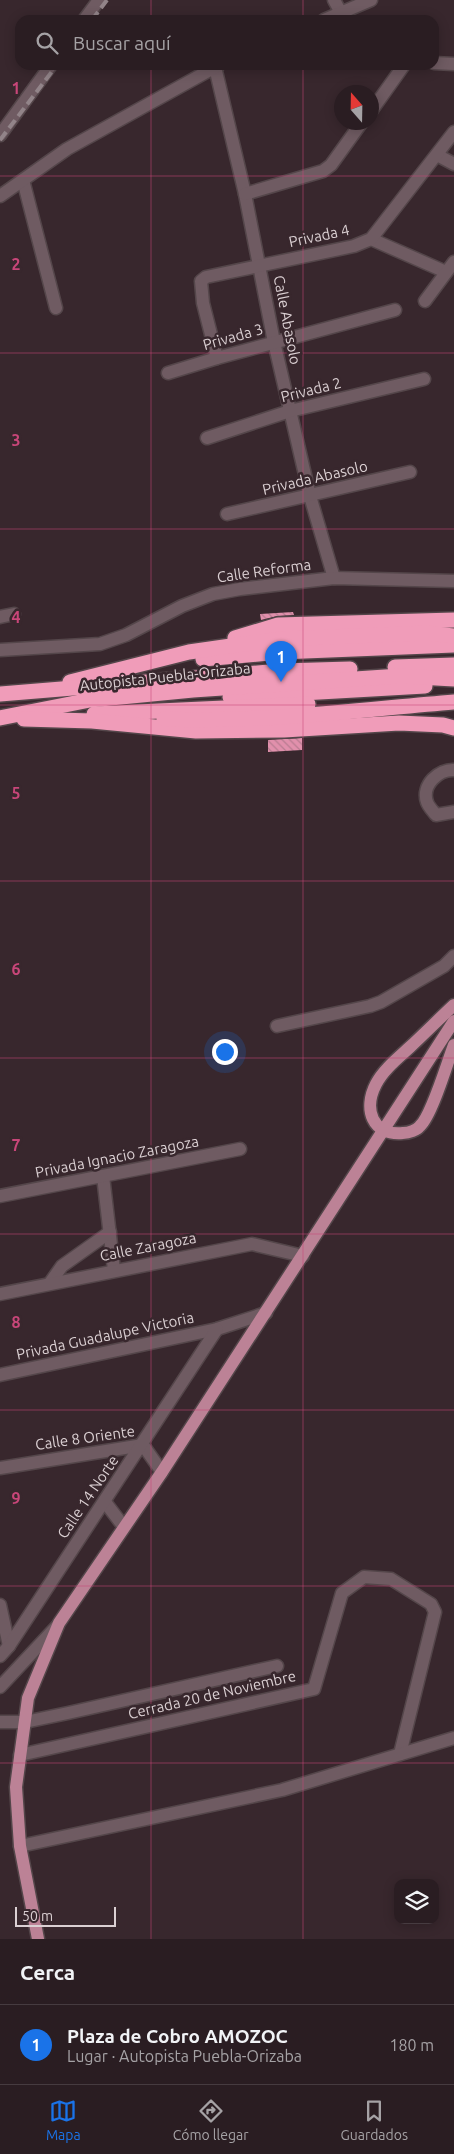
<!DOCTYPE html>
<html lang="es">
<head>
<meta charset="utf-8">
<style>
  :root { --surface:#2a1d22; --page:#362a2f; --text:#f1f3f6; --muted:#a5a2a5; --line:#463b40; --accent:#1a73e8 }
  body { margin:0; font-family:Ubuntu,sans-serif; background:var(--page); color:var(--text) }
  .controls { position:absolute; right:15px; bottom:15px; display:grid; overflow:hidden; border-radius:10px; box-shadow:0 2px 12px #0003 }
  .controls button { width:45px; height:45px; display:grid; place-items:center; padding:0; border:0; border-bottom:1px solid var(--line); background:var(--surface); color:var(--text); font:25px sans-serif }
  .compass { position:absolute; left:334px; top:85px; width:45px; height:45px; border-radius:50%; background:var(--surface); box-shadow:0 2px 12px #0003; rotate:340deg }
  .scale { position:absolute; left:15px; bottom:12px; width:101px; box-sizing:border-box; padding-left:5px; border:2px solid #dbd0d3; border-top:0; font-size:14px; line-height:18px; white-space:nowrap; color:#dbd0d3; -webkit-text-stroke:4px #38272d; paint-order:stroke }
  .you { position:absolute; left:224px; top:1051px; width:18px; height:18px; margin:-12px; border:4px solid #fff; border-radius:50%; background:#1a73e8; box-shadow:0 0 0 8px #1a73e833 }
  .badge { display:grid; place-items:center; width:32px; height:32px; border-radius:50%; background:var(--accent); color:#fff; font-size:16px; font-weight:700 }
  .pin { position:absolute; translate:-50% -41px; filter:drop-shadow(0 1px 2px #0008) }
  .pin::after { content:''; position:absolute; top:26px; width:18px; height:15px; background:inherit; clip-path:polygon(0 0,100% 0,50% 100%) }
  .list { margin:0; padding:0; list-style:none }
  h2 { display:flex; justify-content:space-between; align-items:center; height:65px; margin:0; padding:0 20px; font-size:21px }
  h2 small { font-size:16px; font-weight:400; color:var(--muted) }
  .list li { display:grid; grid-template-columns:32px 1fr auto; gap:15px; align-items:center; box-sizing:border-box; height:80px; padding:0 20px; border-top:1px solid var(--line) }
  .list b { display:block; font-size:19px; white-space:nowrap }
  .list p { margin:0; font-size:16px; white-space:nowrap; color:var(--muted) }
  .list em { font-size:16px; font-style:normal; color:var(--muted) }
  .icon { flex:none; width:28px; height:28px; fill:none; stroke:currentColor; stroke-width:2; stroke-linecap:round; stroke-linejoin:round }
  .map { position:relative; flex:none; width:454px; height:1939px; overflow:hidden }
  .search { position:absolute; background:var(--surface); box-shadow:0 2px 12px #0003; left:15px; right:15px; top:15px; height:55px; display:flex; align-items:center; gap:12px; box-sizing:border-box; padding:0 18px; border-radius:15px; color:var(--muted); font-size:19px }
  .sheet { height:145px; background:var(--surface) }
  nav { display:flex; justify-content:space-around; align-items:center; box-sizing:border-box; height:70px; border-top:1px solid var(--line); background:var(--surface); font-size:14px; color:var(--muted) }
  nav a { display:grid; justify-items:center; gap:2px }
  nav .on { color:var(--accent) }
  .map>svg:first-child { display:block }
</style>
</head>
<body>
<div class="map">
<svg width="454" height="1939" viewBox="0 0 454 1939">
  <defs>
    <pattern id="building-back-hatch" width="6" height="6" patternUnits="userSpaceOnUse" patternTransform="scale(1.25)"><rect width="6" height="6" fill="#e190ac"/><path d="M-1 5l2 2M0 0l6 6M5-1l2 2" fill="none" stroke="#b97c91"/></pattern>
  </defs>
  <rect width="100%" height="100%" fill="#38272d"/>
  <g fill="url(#building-back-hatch)">
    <polygon points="293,612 294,615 277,616 261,620 260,614"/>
    <polygon points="302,738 302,750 268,752 268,740"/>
  </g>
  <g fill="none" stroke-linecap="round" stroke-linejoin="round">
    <g stroke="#54464a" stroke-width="15">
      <g id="minor">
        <polyline points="334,0 341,13"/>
        <polyline points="84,20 99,0"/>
        <polyline points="324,20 371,0"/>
        <polyline points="434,63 454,64"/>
        <polyline points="215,67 245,194 274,342 310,496 334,578"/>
        <polyline points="372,110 404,65"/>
        <polyline points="0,135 51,65"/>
        <polyline points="437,155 454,164"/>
        <polyline points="23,180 56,308"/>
        <polyline points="245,194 323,171 331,165 362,122"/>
        <polyline points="0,196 67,149 219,65"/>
        <polyline points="371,239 446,272"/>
        <polyline points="425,301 454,262"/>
        <polyline points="217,358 203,303 201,281 206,277 354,246 371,239 454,132"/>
        <polyline points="168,373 217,358 395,310"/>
        <polyline points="207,438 290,411 424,379"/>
        <polyline points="227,514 410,472"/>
        <polyline points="0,617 14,614"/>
        <polyline points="0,650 100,644 126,635 182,606 213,594 240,589 334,578 454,581"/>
        <path d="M454 770C439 769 421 785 427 802 428 806 433 811 436 815L454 812"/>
        <polyline points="277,1026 370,1006 381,1002 444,966 454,956"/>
        <polyline points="103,1176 114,1270"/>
        <polyline points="0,1196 240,1149"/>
        <polyline points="50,1283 62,1266 110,1232"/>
        <polyline points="0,1294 252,1244 303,1256"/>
        <polyline points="0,1375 217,1329 266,1313"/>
        <polyline points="0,1468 143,1445 162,1472"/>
        <polyline points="105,1502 124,1527"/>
        <polyline points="0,1605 9,1646"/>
        <polyline points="0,1656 9,1646 217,1329"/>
        <polyline points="0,1687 58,1625"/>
        <polyline points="0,1722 25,1722 68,1713 277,1666"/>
        <polyline points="20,1755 314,1689 342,1593 364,1577 391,1579 431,1604 435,1612 400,1754"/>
        <polyline points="20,1846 282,1790 454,1738"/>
      </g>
    </g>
    <g stroke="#54464a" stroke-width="15">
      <g id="major">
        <path d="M454 1005C439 1019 425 1033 410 1047 398 1058 383 1070 376 1084 363 1109 372 1136 403 1133 409 1133 417 1130 420 1126 432 1115 447 1063 454 1045"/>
        <polyline points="38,1939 20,1846 16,1787 28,1698 59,1623 162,1472 454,1021"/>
      </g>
    </g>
    <g stroke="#54464a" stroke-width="18">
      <g id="highway">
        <polyline points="235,638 278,625 454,620"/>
        <polyline points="203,659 280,652 454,645"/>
        <polyline points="395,667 454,665"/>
        <polyline points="70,682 189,652 280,639 427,633 454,636"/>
        <polyline points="0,694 281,671 350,669"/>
        <polyline points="230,697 425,686"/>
        <polyline points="94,714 308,704"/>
        <polyline points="0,718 90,700 193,690 400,676 454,679"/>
        <polyline points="24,719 92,721 196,731 284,730 399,723 443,725 454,728"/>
        <path d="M164 719C260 723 358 710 454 702"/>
      </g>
    </g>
    <use href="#minor" stroke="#6f5b62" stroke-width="12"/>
    <use href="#major" stroke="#bc8296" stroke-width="12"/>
    <use href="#highway" stroke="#f09cb9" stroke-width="15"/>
    <g stroke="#928489" stroke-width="4" stroke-dasharray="10 5" stroke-linecap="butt">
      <polyline points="92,20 107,0"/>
      <polyline points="0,140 57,65"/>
    </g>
  </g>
  <path fill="none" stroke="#c84679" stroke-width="1" stroke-opacity="0.55" d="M151 0V20M303 0V20M151 65V1939M303 65V1939M0 176H454M0 353H454M0 529H454M0 705H454M0 881H454M0 1058H454M0 1234H454M0 1410H454M0 1586H454M0 1763H454"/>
  <g text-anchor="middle" stroke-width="5" stroke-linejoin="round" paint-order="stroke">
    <g font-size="15" fill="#dbd0d3" stroke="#38272d">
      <text transform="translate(319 236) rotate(-12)" y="5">Privada 4</text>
      <text transform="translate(287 320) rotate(79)" y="5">Calle Abasolo</text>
      <text transform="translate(233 337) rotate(-16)" y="5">Privada 3</text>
      <text transform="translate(311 390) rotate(-14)" y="5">Privada 2</text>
      <text transform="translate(315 478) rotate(-13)" y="5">Privada Abasolo</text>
      <text transform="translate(264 571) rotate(-8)" y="5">Calle Reforma</text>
      <text transform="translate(165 677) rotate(-6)" y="5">Autopista Puebla-Orizaba</text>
      <text transform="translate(117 1157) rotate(-11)" y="5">Privada Ignacio Zaragoza</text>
      <text transform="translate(148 1247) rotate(-11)" y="5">Calle Zaragoza</text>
      <text transform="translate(105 1336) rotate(-12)" y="5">Privada Guadalupe Victoria</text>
      <text transform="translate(85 1438) rotate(-8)" y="5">Calle 8 Oriente</text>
      <text transform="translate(88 1497) rotate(-56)" y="5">Calle 14 Norte</text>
      <text transform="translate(212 1695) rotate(-13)" y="5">Cerrada 20 de Noviembre</text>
    </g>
  </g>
  <g font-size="16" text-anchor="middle" font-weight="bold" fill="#c84679" stroke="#38272d" stroke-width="5" stroke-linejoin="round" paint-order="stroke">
    <text x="16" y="94">1</text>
    <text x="16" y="270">2</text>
    <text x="16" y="446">3</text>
    <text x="16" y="623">4</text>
    <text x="16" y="799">5</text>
    <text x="16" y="975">6</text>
    <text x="16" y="1151">7</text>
    <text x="16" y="1328">8</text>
    <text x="16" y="1504">9</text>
  </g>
</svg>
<div class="controls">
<button><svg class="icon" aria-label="layers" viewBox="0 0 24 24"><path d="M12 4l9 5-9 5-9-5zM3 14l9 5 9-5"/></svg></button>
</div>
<svg class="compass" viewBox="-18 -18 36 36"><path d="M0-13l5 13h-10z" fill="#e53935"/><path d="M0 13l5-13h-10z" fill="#a5a2a5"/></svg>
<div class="scale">50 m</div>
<div class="you"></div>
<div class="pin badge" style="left:281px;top:682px">1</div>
<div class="search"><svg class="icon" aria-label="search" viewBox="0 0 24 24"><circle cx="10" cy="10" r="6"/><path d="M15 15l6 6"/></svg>Buscar aquí</div>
</div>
<section class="sheet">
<h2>Cerca<small></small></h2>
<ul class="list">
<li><span class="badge">1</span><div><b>Plaza de Cobro AMOZOC</b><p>Lugar · Autopista Puebla-Orizaba</p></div><em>180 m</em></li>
</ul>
</section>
<nav>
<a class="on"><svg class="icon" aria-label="map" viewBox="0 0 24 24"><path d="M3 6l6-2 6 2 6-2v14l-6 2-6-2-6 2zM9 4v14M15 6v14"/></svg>Mapa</a>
<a><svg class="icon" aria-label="directions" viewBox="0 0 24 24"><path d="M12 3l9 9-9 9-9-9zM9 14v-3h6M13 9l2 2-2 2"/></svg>Cómo llegar</a>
<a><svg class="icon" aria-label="saved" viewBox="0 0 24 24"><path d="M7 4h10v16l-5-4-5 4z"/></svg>Guardados</a>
</nav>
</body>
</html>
